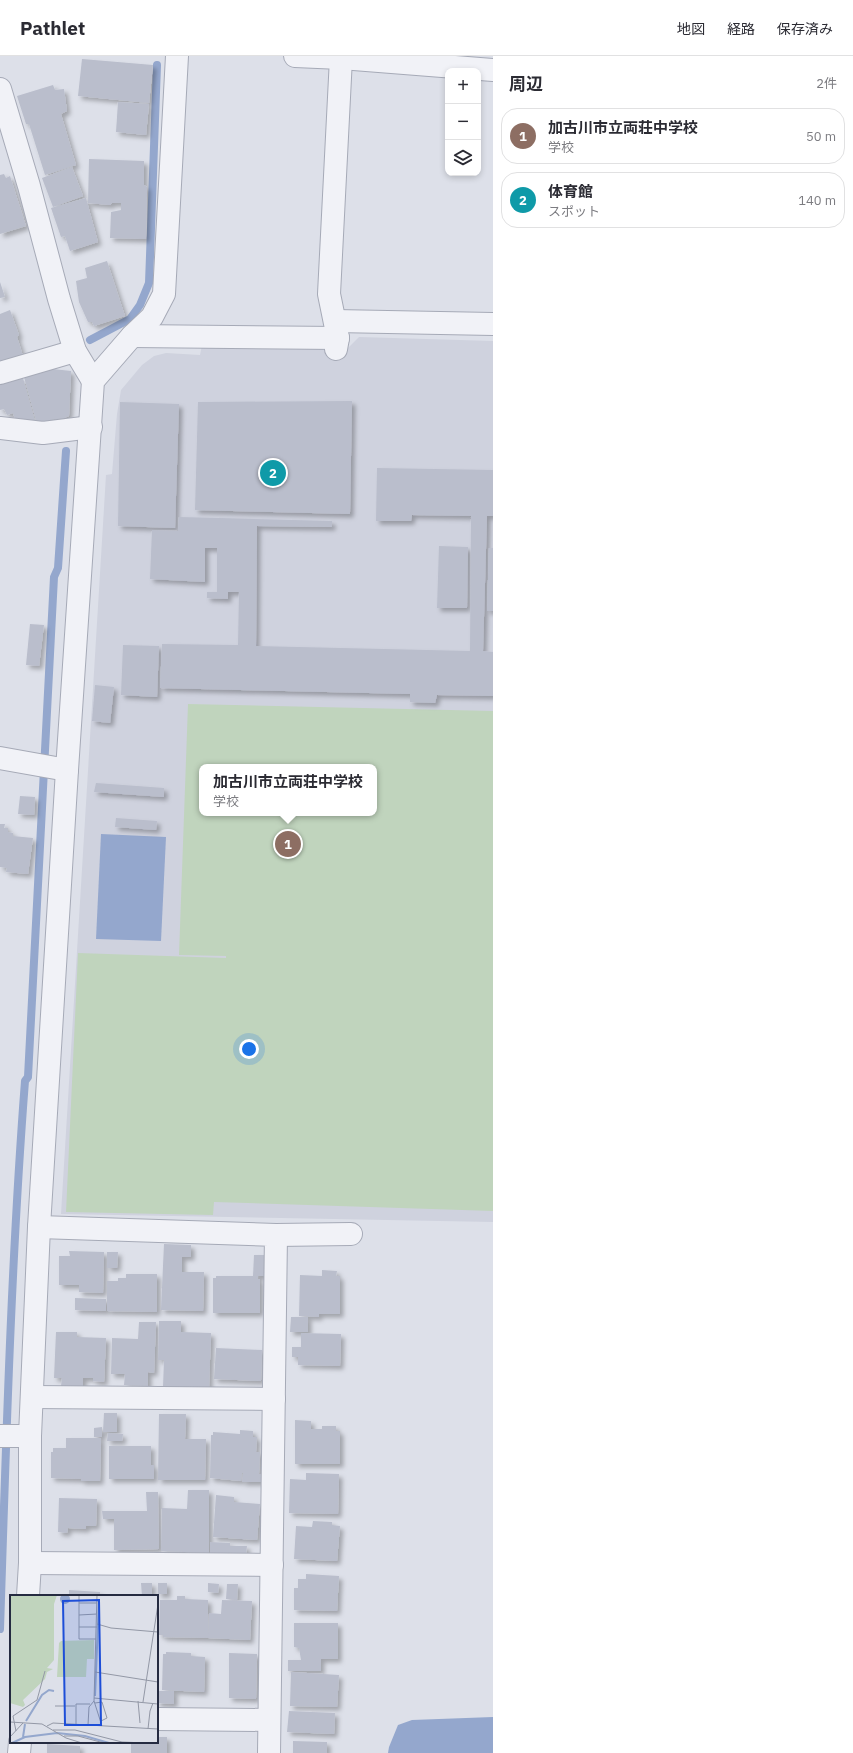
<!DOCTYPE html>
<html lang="ja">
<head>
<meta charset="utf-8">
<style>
  :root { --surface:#fff; --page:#f7f7f7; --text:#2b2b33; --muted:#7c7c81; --line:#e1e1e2; --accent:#dd3533 }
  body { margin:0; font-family:"IBM Plex Sans","Noto Sans JP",sans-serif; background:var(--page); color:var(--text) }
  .controls { position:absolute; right:12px; top:12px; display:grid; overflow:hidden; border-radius:8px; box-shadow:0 2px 6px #0003 }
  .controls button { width:36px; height:36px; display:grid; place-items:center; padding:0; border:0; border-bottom:1px solid var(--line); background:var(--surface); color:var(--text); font:20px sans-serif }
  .you { position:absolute; left:249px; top:993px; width:14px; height:14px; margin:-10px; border:3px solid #fff; border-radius:50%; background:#1a73e8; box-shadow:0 0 0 6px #1a73e833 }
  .badge { display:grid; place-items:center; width:26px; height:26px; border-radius:50%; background:var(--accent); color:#fff; font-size:13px; font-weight:700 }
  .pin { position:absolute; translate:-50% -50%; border:2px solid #fff; box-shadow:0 1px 4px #0006 }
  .popup { position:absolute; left:199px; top:708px; width:178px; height:52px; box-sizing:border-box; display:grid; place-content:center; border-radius:8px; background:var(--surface); filter:drop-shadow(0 1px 3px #0005); font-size:13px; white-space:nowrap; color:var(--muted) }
  .popup b { font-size:15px; color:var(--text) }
  .popup::after { content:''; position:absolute; left:50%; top:100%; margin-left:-8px; border:8px solid transparent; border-top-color:var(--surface) }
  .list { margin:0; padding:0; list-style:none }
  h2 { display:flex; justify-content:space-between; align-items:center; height:52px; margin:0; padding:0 16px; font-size:17px }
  h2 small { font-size:13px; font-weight:400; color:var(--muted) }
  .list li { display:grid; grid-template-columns:26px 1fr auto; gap:12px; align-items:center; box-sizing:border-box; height:56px; margin:0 8px 8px; padding:0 8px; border:1px solid var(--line); border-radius:16px }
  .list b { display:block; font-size:15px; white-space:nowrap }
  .list p { margin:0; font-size:13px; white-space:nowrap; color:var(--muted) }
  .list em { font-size:13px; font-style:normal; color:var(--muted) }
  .icon { flex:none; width:22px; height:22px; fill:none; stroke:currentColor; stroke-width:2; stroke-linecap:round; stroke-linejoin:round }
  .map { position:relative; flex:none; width:493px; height:1697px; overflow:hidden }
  header { display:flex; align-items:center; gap:24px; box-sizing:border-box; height:56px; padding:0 20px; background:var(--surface); border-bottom:1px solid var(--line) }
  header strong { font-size:19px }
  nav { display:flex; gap:22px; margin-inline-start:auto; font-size:14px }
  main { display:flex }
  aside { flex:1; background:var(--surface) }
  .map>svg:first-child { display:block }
</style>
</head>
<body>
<header>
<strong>Pathlet</strong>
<nav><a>地図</a><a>経路</a><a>保存済み</a></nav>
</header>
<main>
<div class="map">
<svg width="493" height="1697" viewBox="0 0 493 1697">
  <defs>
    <filter id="shadow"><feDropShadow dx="3.5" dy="3.5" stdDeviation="2" flood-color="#0004"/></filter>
  </defs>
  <rect width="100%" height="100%" fill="#dde0e9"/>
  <path fill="#cfd2de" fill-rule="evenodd" d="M359 281 493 285V1166L61 1158 106 419 112 418 117 358 121 334 142 309 154 300 166 297 200 299 202 289 321 291 323 294 347 293ZM202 711H374V757H202Z"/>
  <path fill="#c0d4bd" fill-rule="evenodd" d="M188 648 493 655V1155L214 1146 213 1159 66 1156 78 897 226 902V900L179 899ZM202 711H374V757H202Z"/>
  <g fill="#94a7cd">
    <polygon points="101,778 166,781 161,885 96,883"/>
    <polygon points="493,1661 493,1697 388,1697 389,1691 398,1669 412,1664"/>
  </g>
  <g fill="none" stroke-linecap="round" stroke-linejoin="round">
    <g stroke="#94a7cd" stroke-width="8">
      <polyline points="90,284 130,263 140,249 149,227 157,9"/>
      <path d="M0 1573C6 1390 11 1207 25 1025L28 1021 54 521 58 512 66 395"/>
    </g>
  </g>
  <g fill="#babecc" filter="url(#shadow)">
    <polygon points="82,3 153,9 149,47 78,40"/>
    <polygon points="53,29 55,34 64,33 67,55 61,58 76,109 45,119 29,68 26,68 17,40"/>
    <polygon points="118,46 149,48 146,79 116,76"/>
    <polygon points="89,103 144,105 144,129 147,131 146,183 110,182 111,156 121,154 121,147 112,147 110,149 88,147"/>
    <polygon points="72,111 83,140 53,151 42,122"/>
    <polygon points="4,118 6,122 10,120 26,170 0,178 0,119"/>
    <polygon points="86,142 98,186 70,195 65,180 61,181 51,152"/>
    <polygon points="107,205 125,260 94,270 92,266 88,266 79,246 76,225 87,222 85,212"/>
    <polygon points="0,226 5,241 0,242"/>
    <polygon points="10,254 19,279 17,281 23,300 0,308 0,258"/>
    <polygon points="53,313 71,315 69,360 57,365 55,363 37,368 24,321"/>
    <polygon points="23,322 35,365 15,363 13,357 7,359 4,353 0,354 0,329"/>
    <polygon points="352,345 350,458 195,454 198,346"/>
    <polygon points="120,346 179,348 175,472 118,470"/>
    <polygon points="377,412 493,414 493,460 487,460 483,595 493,596 493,640 437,639 435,647 410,646 410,638 160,632 162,588 238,589 239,536 228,536 228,543 207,542 207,536 217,536 217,492 205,492 205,526 150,523 152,474 178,475 179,461 332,465 332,471 257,470 256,590 470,595 471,460 412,459 411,465 376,465"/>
    <polygon points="439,490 468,491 467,552 437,552"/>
    <polygon points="489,492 493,492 493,555 487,555"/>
    <polygon points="30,568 44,569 39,610 26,609"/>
    <polygon points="123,589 159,590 157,641 121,639"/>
    <polygon points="95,629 114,631 110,667 92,665"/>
    <polygon points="96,727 164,732 164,741 94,736"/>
    <polygon points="20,740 35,741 34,759 18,758"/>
    <polygon points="116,762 157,765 156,774 115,771"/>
    <polygon points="0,768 5,768 4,772 8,772 8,776 13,777 13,780 33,782 28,818 6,816 7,812 0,811"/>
    <polygon points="164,1188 191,1189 191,1201 182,1201 182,1216 204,1216 203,1255 161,1254"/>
    <polygon points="69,1195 104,1196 103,1237 79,1236 79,1229 59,1229 59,1200 70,1200"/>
    <polygon points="107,1196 118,1196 117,1212 107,1212"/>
    <polygon points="254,1199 264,1199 264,1220 253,1220"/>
    <polygon points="322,1214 337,1215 336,1220 340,1220 340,1258 319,1258 319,1261 299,1260 300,1219 322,1220"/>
    <polygon points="126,1218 157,1218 157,1256 107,1255 107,1225 118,1225 118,1222 126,1222"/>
    <polygon points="216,1220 258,1220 258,1223 260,1223 260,1257 213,1257 213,1222 216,1222"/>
    <polygon points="75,1242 106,1243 106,1255 75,1254"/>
    <polygon points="291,1261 308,1261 308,1276 290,1276"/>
    <polygon points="159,1265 181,1265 181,1276 211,1277 209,1332 163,1331 164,1304 158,1304"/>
    <polygon points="139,1266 156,1266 154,1317 148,1316 148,1330 124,1329 125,1318 111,1318 112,1282 138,1283"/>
    <polygon points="56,1276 77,1276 77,1281 106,1282 104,1326 93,1325 93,1322 83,1322 83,1331 61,1330 62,1322 54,1322"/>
    <polygon points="301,1277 341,1278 340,1310 298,1309 298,1301 292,1301 292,1291 301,1291"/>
    <polygon points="216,1292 262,1294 261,1325 214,1323"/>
    <polygon points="104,1357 117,1357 117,1376 103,1376"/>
    <polygon points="159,1358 186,1358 185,1383 206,1383 205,1424 158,1424"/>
    <polygon points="295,1364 311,1365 311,1373 322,1373 322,1370 336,1370 336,1375 340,1375 340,1408 295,1408"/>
    <polygon points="102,1371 102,1381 94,1381 94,1372"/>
    <polygon points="240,1374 253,1375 253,1381 257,1381 256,1396 260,1396 259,1418 261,1418 261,1426 242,1426 243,1417 258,1417 242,1417 241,1425 210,1422 211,1379 213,1379 213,1376 240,1378"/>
    <polygon points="108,1377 123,1378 122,1385 107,1385"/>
    <polygon points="66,1382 101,1382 100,1425 81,1425 81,1423 51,1422 51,1396 53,1396 53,1392 66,1392"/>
    <polygon points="109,1390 151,1390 151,1409 154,1409 154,1423 109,1423"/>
    <polygon points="306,1417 339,1418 338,1458 289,1457 290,1423 306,1424"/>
    <polygon points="188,1434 209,1434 209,1497 161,1495 162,1452 187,1453"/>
    <polygon points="146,1436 158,1436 159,1493 114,1494 114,1463 103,1463 102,1455 147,1455"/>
    <polygon points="216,1439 234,1441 234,1446 260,1448 257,1484 213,1481"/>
    <polygon points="59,1442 97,1443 96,1470 86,1470 86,1473 68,1472 67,1477 58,1476"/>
    <polygon points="313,1465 332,1466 332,1469 340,1470 337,1505 294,1503 296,1470 312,1471"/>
    <polygon points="210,1486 230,1487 230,1490 247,1490 246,1498 210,1497"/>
    <polygon points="306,1518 339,1520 337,1555 294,1554 294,1532 298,1532 298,1523 306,1523"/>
    <polygon points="141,1527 152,1527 152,1539 142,1540"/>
    <rect x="158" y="1527" width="9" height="11"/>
    <polygon points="208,1527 219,1528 218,1537 208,1536"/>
    <polygon points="227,1528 238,1528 237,1544 226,1543"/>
    <polygon points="69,1534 100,1536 100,1540 69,1540"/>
    <polygon points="177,1540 185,1540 185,1543 208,1544 208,1582 163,1581 163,1579 159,1579 160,1544 177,1544"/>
    <polygon points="222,1544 252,1545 250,1584 208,1582 209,1557 221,1558"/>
    <polygon points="294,1567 338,1567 338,1603 321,1603 321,1615 288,1615 288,1604 301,1604 299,1592 294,1591"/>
    <polygon points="166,1596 191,1597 191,1600 205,1601 204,1636 162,1634 163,1598 166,1598"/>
    <polygon points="229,1597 257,1598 256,1643 229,1642"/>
    <polygon points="291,1616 339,1619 337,1651 290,1650"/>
    <polygon points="157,1635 174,1635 174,1648 157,1647"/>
    <polygon points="289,1655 335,1657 334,1678 287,1676"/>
    <polygon points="157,1681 167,1681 167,1697 131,1697 131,1686 157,1686"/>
    <polygon points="293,1685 327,1686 327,1697 293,1697"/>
    <polygon points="47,1688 80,1690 80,1697 47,1697"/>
  </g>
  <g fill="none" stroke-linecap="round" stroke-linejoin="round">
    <g stroke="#a6aab7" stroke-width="24">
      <g id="minor">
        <polyline points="295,0 341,2 493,14"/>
        <polyline points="0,33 29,130 59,243 75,295 93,325"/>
        <polyline points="0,317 75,295"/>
        <polyline points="0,372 43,377 91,371"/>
        <polyline points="0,702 67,714"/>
        <polyline points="39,1171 276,1179 269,1697"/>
        <polyline points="276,1179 351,1178"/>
        <polyline points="32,1341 274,1343"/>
        <polyline points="0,1380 30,1380"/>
        <polyline points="30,1507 272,1509"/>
        <polyline points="157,1663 269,1664"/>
      </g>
    </g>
    <g stroke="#a6aab7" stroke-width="24">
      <g id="tertiary">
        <polyline points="335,265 493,268"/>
        <polyline points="132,280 338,282"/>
        <polyline points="336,293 338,282 329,238 341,2"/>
        <polyline points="28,1540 30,1507 30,1380 39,1171 67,714 93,325 132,280 152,261 164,238 177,0"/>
        <polyline points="19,1697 20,1686"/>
      </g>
    </g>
    <use href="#minor" stroke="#f1f2f7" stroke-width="22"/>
    <use href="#tertiary" stroke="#f1f2f7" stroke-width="22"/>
  </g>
  <g transform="translate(10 1539)">
    <rect width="148" height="148" fill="#dde0e9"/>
    <path d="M0 0H47L44 9V65L37 73 43 74 37 77 35 84 13 105 15 110 13 112 0 108ZM84 45V64H77L76 82H47L49 48 51 46Z" fill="#c0d4bd"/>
    <path d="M50 4a5 5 0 1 1 10 0a5 5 0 1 1-10 0Z" fill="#94a7cd"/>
    <path fill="none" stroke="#94a7cd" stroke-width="2" d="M85 101 89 4M16 126 32 100 39 95 44 96M13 142 15 129M2 148 15 142 47 138 75 141 99 148"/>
    <path fill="none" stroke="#9398a6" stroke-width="1" d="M69 0V44H86M87 0 84 106 92 131M69 8H87M69 20 87 19M87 29 101 33 148 37M69 32H87M85 77 148 87M84 103 148 109M128 106 130 128M133 107 148 9M85 108 92 107 97 123 91 126M66 109V130M66 109H80M45 111H65M0 127 32 129 56 143 72 148M78 130 79 112 84 106M37 131 43 128 148 134M138 134 140 116 143 108M43 135H65L112 147 135 148M6 136 3 121 27 105 35 76M54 141H68L94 148M0 142 13 128"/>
    <path fill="#1d4ed8" fill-opacity="0.15" stroke="#1d4ed8" stroke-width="2" d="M89 5 91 130H55L53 6Z"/>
    <rect width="148" height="148" fill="none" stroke="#252b41" stroke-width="2"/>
  </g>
</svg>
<div class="controls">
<button>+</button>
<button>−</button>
<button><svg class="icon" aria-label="layers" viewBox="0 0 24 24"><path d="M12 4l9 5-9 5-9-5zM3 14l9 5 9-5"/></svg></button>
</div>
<div class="you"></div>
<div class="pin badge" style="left:288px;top:788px;background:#8d6e63">1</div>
<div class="popup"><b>加古川市立両荘中学校</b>学校</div>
<div class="pin badge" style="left:273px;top:417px;background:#0f9aa8">2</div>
</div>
<aside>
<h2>周辺<small>2件</small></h2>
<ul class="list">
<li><span class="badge" style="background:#8d6e63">1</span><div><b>加古川市立両荘中学校</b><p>学校</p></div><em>50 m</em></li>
<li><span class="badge" style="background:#0f9aa8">2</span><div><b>体育館</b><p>スポット</p></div><em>140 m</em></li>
</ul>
</aside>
</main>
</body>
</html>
